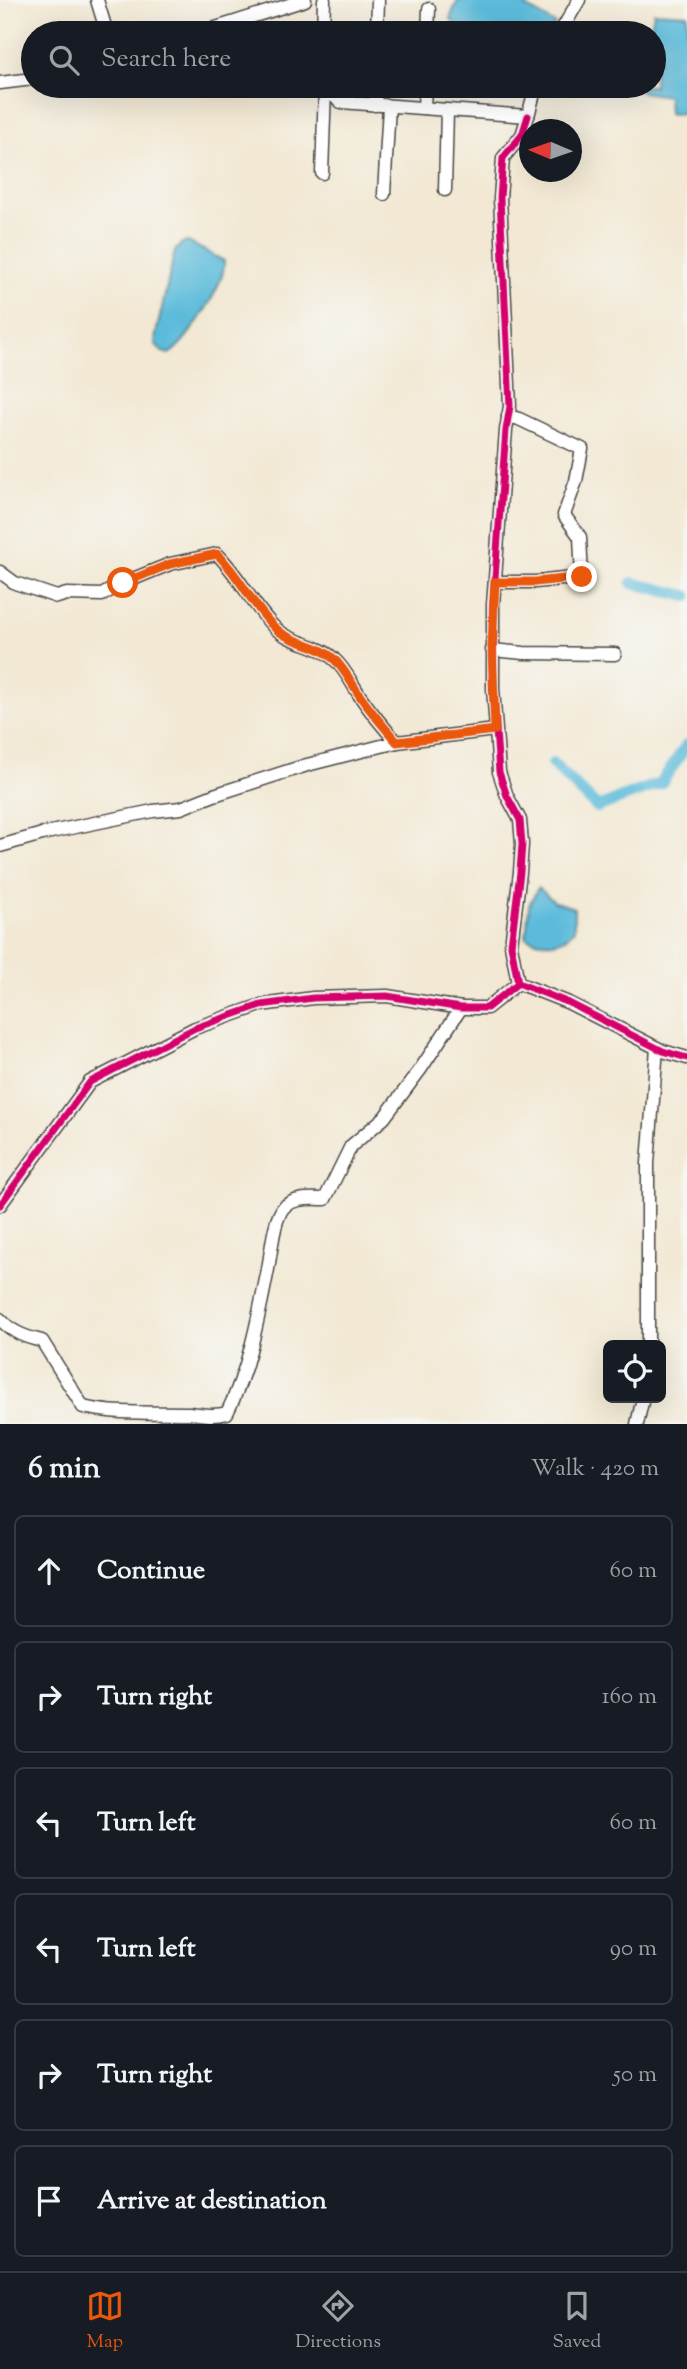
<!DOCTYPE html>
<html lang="en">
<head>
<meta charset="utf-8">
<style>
  :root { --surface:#171b24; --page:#242831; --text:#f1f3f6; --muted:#9ea1a6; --line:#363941; --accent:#ea580c }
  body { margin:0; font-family:"Sorts Mill Goudy",serif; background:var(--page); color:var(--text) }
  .controls { position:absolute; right:21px; bottom:21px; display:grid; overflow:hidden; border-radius:10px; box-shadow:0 7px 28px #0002 }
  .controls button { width:63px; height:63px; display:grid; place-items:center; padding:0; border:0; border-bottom:2px solid var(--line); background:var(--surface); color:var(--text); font:35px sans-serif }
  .compass { position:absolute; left:519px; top:119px; width:63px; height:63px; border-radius:50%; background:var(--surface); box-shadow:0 7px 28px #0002; rotate:272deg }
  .stop { position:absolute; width:21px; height:21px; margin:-16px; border:5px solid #ea580c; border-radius:50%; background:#fff }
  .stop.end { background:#ea580c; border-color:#fff; box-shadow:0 2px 7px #0008 }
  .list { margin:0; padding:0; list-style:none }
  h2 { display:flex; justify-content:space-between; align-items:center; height:91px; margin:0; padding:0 28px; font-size:30px }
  h2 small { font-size:23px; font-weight:400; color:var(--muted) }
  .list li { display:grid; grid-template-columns:46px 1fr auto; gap:21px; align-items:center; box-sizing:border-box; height:112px; margin:0 14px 14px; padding:0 14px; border:2px solid var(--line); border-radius:10px }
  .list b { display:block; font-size:26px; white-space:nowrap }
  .list em { font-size:23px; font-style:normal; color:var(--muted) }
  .icon { flex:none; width:38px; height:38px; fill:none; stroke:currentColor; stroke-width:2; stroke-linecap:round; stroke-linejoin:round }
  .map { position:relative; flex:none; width:687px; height:1424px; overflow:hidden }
  .search { position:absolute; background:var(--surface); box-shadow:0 7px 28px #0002; left:21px; right:21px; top:21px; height:77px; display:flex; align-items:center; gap:18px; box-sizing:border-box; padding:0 24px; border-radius:38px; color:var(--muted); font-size:26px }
  .sheet { height:847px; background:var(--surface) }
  nav { display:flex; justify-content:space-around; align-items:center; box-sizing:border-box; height:98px; border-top:2px solid var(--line); background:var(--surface); font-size:19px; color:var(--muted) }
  nav a { display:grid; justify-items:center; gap:4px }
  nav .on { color:var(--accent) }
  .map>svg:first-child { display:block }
</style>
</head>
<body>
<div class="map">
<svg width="687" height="1424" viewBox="0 0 687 1424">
  <rect width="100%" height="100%" fill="#f6f6f2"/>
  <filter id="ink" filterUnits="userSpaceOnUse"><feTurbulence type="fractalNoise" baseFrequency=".0143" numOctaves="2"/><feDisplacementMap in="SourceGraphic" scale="14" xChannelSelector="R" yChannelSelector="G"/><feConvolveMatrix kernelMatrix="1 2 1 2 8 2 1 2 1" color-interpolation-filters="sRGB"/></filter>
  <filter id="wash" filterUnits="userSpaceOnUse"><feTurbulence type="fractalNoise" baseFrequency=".00686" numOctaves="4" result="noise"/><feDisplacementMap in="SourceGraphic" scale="28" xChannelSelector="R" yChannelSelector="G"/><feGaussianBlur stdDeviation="1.57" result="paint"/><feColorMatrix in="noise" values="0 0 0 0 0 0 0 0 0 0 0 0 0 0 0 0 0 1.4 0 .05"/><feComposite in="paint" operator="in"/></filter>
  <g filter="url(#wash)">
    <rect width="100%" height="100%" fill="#f2e8d3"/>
    <g fill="#5bbbda" stroke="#437382" stroke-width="2">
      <polygon points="458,0 515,0 555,24 550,33 463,33 450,18"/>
      <polygon points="654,12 687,14 687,113 669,114 668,96 640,92 641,86 654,86 654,33 650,33"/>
      <path d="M188 242 224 261C226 283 188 342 169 354L162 352 155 343 156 334 175 251 182 243Z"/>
      <path d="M538 888 555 902 574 908V930C563 945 542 945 526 937L529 905Z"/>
    </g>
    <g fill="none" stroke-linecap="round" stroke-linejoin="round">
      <g stroke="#5bbbda" stroke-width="12">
        <polyline points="632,583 687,596"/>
        <polyline points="553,764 597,807 661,783 687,745"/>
      </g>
    </g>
  </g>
  <g filter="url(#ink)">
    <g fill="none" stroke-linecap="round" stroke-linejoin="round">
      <g stroke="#494744" stroke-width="15">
        <g id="minor">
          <polyline points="97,0 107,33"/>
          <polyline points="200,33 305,0"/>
          <polyline points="323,33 324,0"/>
          <polyline points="377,33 378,0"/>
          <polyline points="428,33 429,9"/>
          <polyline points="560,33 579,0"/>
          <polyline points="0,83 33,79"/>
          <polyline points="325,86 325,89 341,102 528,116 536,86"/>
          <polyline points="375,105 376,86"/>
          <polyline points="424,108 425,86"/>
          <polyline points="322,173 325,89"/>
          <polyline points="445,190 447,111"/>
          <polyline points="384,194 389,106"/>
          <path d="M0 572 15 583 57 597 67 594 102 595 123 583 170 564 217 554C239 575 252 605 274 627 291 644 318 643 335 660 345 669 352 684 360 696 371 712 383 727 397 742"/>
          <polyline points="495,582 535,582 582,577 580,537 564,515 576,481 582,449 519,419 508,416"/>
          <polyline points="492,650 524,653 615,654"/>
          <polyline points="0,846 46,833 153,811 181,808 214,795 307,765 397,742 495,730"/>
          <polyline points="518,983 511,945 520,872 522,844 520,820 507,796 499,772 493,688 493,605 506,430 510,406 500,198 503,158 522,135 528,116"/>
          <polyline points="0,1205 90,1082 195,1028 261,1005 313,998 387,996 461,1008 487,1008 518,983 569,1003 663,1051 687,1058"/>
          <path d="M0 1319C13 1333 25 1337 42 1341L83 1407C118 1415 153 1412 189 1413 203 1414 213 1417 227 1413 248 1371 258 1320 267 1274 271 1257 273 1219 284 1207 295 1197 312 1199 325 1199L351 1146 384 1118 420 1070 461 1008"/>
          <polyline points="648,1345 648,1163 657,1048"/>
          <polyline points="637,1424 643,1398"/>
        </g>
      </g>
      <use href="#minor" stroke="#fff" stroke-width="12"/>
      <g stroke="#f6f6f2" stroke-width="11">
        <g id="cycleway">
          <polyline points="518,983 511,945 520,872 522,844 520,820 507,796 499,772 493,688 493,605 506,430 510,406 500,198 503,158 522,135 528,116"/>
          <polyline points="0,1205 90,1082 195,1028 261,1005 313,998 387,996 461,1008 487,1008 518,983 569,1003 663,1051 687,1058"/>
        </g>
      </g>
      <use href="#cycleway" stroke="#d6006c" stroke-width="7"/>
    </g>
  </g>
  <g fill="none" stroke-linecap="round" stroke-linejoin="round" filter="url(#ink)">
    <path stroke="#ea580c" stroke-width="9" d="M123 583 170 564 217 554C239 575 252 605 274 627 291 644 318 643 335 660 345 670 352 684 360 696 371 712 384 727 397 742L495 730 492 647 495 582H535L582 577"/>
  </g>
</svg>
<div class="controls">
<button><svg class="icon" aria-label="locate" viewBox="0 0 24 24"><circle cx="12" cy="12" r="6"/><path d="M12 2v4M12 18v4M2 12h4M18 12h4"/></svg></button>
</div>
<svg class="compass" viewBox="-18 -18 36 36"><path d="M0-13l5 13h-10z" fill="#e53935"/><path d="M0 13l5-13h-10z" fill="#9ea1a6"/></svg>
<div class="stop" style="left:123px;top:583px"></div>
<div class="stop end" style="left:582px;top:577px"></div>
<div class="search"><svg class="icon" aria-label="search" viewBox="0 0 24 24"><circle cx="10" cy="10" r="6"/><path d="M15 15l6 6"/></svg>Search here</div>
</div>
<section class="sheet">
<h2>6 min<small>Walk · 420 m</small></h2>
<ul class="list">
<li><svg class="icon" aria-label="ahead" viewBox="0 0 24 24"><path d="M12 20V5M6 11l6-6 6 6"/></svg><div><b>Continue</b></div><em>60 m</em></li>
<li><svg class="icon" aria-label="right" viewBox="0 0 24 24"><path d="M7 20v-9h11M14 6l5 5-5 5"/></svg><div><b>Turn right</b></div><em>160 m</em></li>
<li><svg class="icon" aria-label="left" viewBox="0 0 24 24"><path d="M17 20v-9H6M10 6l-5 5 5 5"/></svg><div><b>Turn left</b></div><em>60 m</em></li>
<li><svg class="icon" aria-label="left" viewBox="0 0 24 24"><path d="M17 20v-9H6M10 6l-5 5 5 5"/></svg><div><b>Turn left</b></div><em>90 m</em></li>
<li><svg class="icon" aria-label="right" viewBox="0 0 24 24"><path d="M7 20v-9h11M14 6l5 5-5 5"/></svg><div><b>Turn right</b></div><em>50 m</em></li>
<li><svg class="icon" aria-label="arrive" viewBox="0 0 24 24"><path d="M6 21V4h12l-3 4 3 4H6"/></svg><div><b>Arrive at destination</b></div></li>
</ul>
</section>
<nav>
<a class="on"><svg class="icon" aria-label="map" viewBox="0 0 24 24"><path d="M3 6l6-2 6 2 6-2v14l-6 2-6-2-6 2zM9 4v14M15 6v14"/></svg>Map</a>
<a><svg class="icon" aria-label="directions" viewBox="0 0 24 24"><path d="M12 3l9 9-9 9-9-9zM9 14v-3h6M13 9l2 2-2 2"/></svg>Directions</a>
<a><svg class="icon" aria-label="saved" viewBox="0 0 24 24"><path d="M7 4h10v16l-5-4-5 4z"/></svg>Saved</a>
</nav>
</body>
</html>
